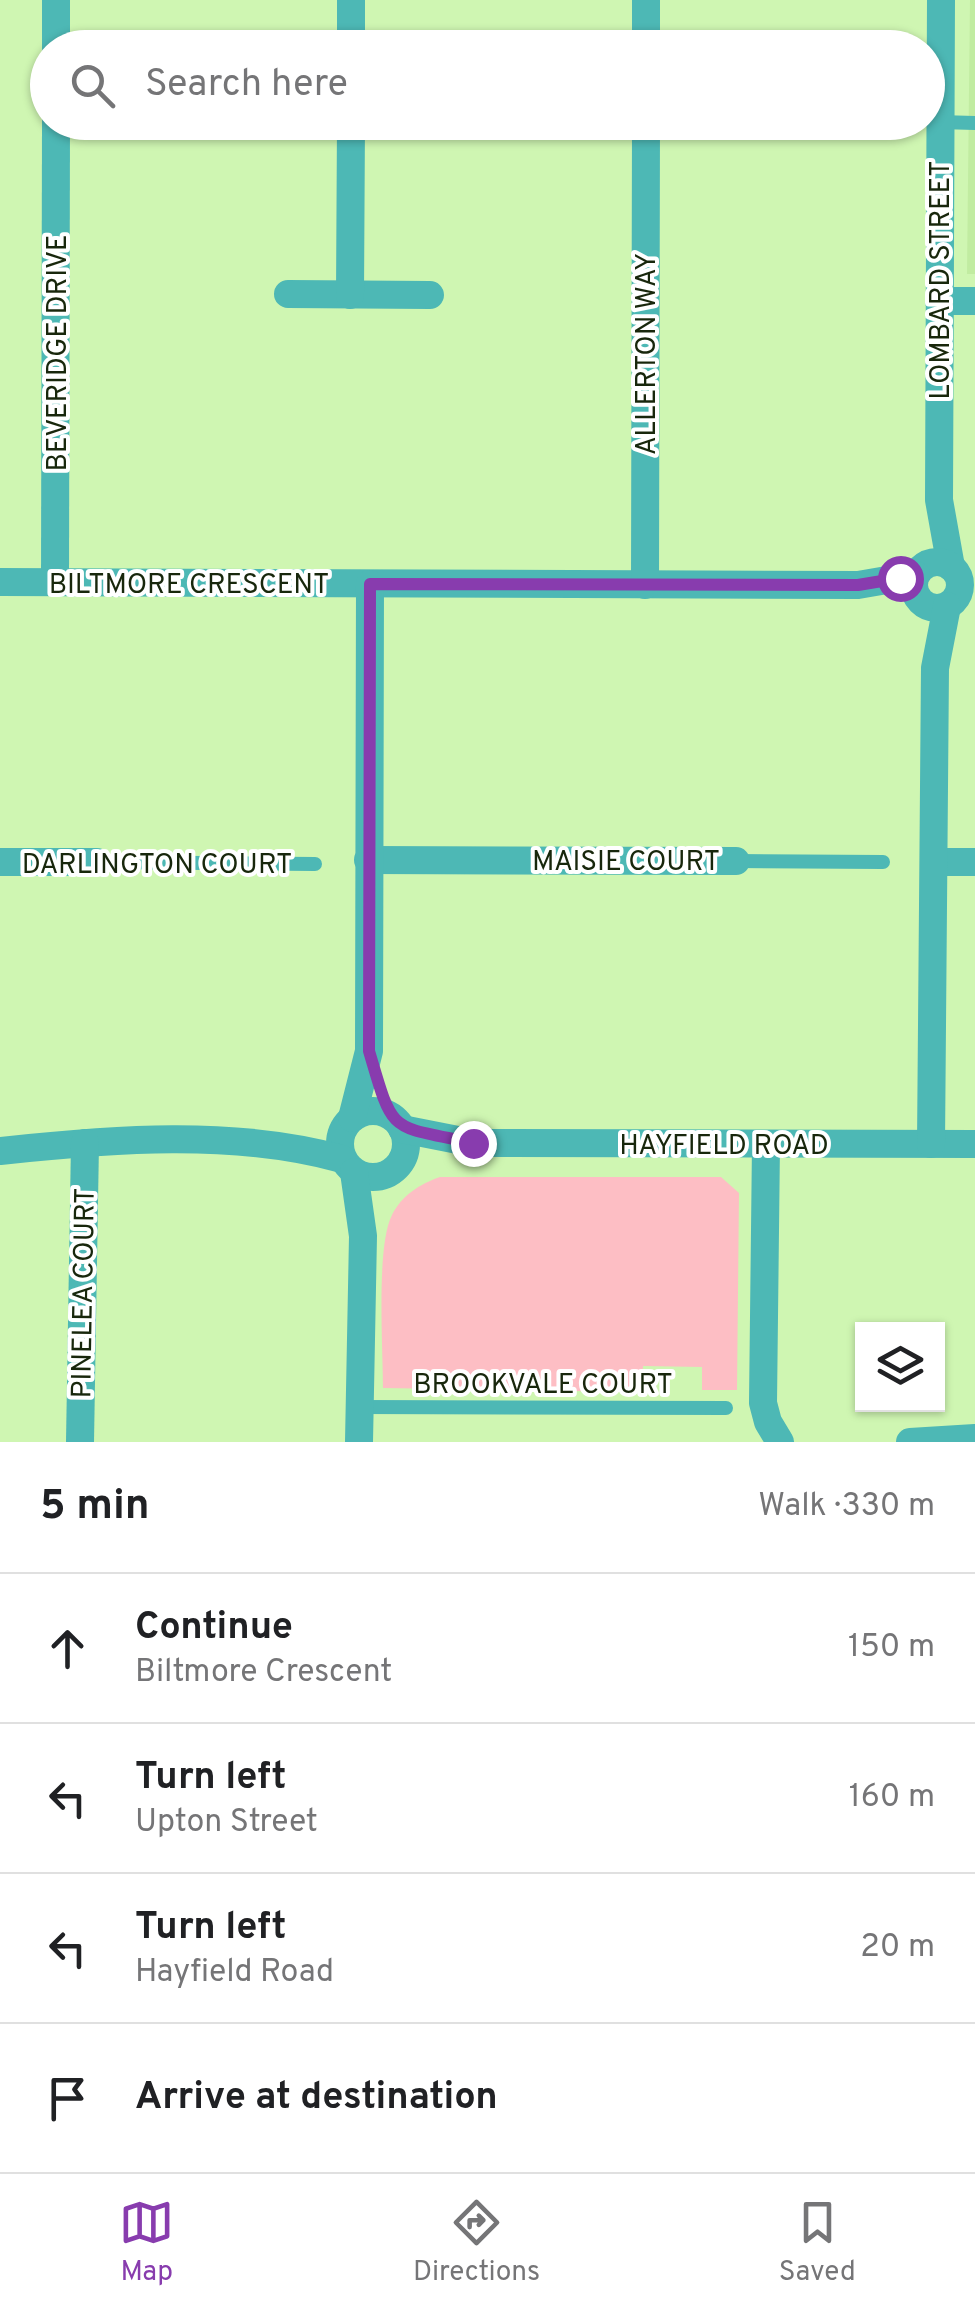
<!DOCTYPE html>
<html lang="en">
<head>
<meta charset="utf-8">
<style>
  :root { --surface:#fff; --page:#f2f2f2; --text:#202124; --muted:#757577; --line:#e0e0e0; --accent:#883cae }
  body { margin:0; font-family:Overpass,sans-serif; background:var(--page); color:var(--text) }
  .controls { position:absolute; right:30px; bottom:30px; display:grid; overflow:hidden; border-radius:0px; box-shadow:0 2px 8px #0004 }
  .controls button { width:90px; height:90px; display:grid; place-items:center; padding:0; border:0; border-bottom:2px solid var(--line); background:var(--surface); color:var(--text); font:50px sans-serif }
  .stop { position:absolute; width:30px; height:30px; margin:-22px; border:8px solid #883cae; border-radius:50%; background:#fff }
  .stop.end { background:#883cae; border-color:#fff; box-shadow:0 2px 10px #0008 }
  .list { margin:0; padding:0; list-style:none }
  h2 { display:flex; justify-content:space-between; align-items:center; height:130px; margin:0; padding:0 40px; font-size:42px }
  h2 small { font-size:32px; font-weight:400; color:var(--muted) }
  .list li { display:grid; grid-template-columns:65px 1fr auto; gap:30px; align-items:center; box-sizing:border-box; height:150px; padding:0 40px; border-top:2px solid var(--line) }
  .list b { display:block; font-size:38px; white-space:nowrap }
  .list p { margin:0; font-size:32px; white-space:nowrap; color:var(--muted) }
  .list em { font-size:32px; font-style:normal; color:var(--muted) }
  .icon { flex:none; width:55px; height:55px; fill:none; stroke:currentColor; stroke-width:2; stroke-linecap:round; stroke-linejoin:round }
  .map { position:relative; flex:none; width:975px; height:1442px; overflow:hidden }
  .search { position:absolute; background:var(--surface); box-shadow:0 2px 8px #0004; left:30px; right:30px; top:30px; height:110px; display:flex; align-items:center; gap:25px; box-sizing:border-box; padding:0 35px; border-radius:55px; color:var(--muted); font-size:38px }
  .sheet { height:730px; background:var(--surface) }
  nav { display:flex; justify-content:space-around; align-items:center; box-sizing:border-box; height:140px; border-top:2px solid var(--line); background:var(--surface); font-size:28px; color:var(--muted) }
  nav a { display:grid; justify-items:center; gap:5px }
  nav .on { color:var(--accent) }
  .map>svg:first-child { display:block }
</style>
</head>
<body>
<div class="map">
<svg width="975" height="1442" viewBox="0 0 975 1442">
  <rect width="100%" height="100%" fill="#cff6b2"/>
  <polygon fill="#c1eca1" points="970,0 975,0 975,274 967,274"/>
  <path fill="#fdbec4" d="M440 1177H721L739 1193 737 1390H702V1367L643 1366 642 1392 383 1388C383 1348 376 1246 392 1215 402 1195 420 1184 440 1177Z"/>
  <g fill="none" stroke-linecap="round" stroke-linejoin="round">
    <g stroke="#4db8b5" stroke-width="14">
      <polyline points="939,122 975,123"/>
      <polyline points="736,861 883,862"/>
      <polyline points="97,862 315,864"/>
      <polyline points="360,1407 726,1408"/>
    </g>
    <g stroke="#4db8b5" stroke-width="28">
      <polyline points="941,0 939,500 951,567"/>
      <polyline points="56,48 56,0"/>
      <polyline points="351,48 351,0"/>
      <polyline points="646,48 646,0"/>
      <polyline points="288,294 430,295"/>
      <polyline points="350,295 351,122"/>
      <polyline points="939,301 975,301"/>
      <circle cx="937" cy="585" r="23"/>
      <polyline points="0,582 858,585 916,575"/>
      <polyline points="55,583 56,122"/>
      <polyline points="645,585 646,122"/>
      <polyline points="368,860 736,861"/>
      <polyline points="0,862 97,862"/>
      <polyline points="934,862 975,862"/>
      <circle cx="373" cy="1144" r="33"/>
      <polyline points="352,1118 369,1051 370,584"/>
      <polyline points="402,1129 473,1143 975,1144"/>
      <polyline points="766,1144 763,1403 768,1422 780,1442"/>
      <polyline points="931,1144 935,668 947,606"/>
      <path d="M0 1151C111 1139 234 1129 342 1159"/>
      <polyline points="354,1172 363,1236 359,1442"/>
      <polyline points="80,1442 85,1143"/>
      <polyline points="910,1442 975,1438"/>
    </g>
  </g>
  <g fill="none" stroke-linecap="round" stroke-linejoin="round">
    <path stroke="#883cae" stroke-width="12" d="M473 1143C388 1125 394 1136 369 1051L370 584 858 585 900 578"/>
  </g>
  <g text-anchor="middle" stroke-width="8" stroke-linejoin="round" paint-order="stroke">
    <g font-size="28" fill="#18270c" stroke="#fff">
      <text transform="translate(939 280) rotate(-90)" y="10">LOMBARD STREET</text>
      <text transform="translate(56 353) rotate(-90)" y="10">BEVERIDGE DRIVE</text>
      <text transform="translate(645 354) rotate(-90)" y="10">ALLERTON WAY</text>
      <text x="189" y="593">BILTMORE CRESCENT</text>
      <text x="626" y="870">MAISIE COURT</text>
      <text x="157" y="873">DARLINGTON COURT</text>
      <text x="724" y="1154">HAYFIELD ROAD</text>
      <text transform="translate(82 1293) rotate(-89)" y="10">PINELEA COURT</text>
      <text x="543" y="1393">BROOKVALE COURT</text>
    </g>
  </g>
</svg>
<div class="controls">
<button><svg class="icon" aria-label="layers" viewBox="0 0 24 24"><path d="M12 4l9 5-9 5-9-5zM3 14l9 5 9-5"/></svg></button>
</div>
<div class="stop" style="left:900px;top:578px"></div>
<div class="stop end" style="left:473px;top:1143px"></div>
<div class="search"><svg class="icon" aria-label="search" viewBox="0 0 24 24"><circle cx="10" cy="10" r="6"/><path d="M15 15l6 6"/></svg>Search here</div>
</div>
<section class="sheet">
<h2>5 min<small>Walk · 330 m</small></h2>
<ul class="list">
<li><svg class="icon" aria-label="ahead" viewBox="0 0 24 24"><path d="M12 20V5M6 11l6-6 6 6"/></svg><div><b>Continue</b><p>Biltmore Crescent</p></div><em>150 m</em></li>
<li><svg class="icon" aria-label="left" viewBox="0 0 24 24"><path d="M17 20v-9H6M10 6l-5 5 5 5"/></svg><div><b>Turn left</b><p>Upton Street</p></div><em>160 m</em></li>
<li><svg class="icon" aria-label="left" viewBox="0 0 24 24"><path d="M17 20v-9H6M10 6l-5 5 5 5"/></svg><div><b>Turn left</b><p>Hayfield Road</p></div><em>20 m</em></li>
<li><svg class="icon" aria-label="arrive" viewBox="0 0 24 24"><path d="M6 21V4h12l-3 4 3 4H6"/></svg><div><b>Arrive at destination</b></div></li>
</ul>
</section>
<nav>
<a class="on"><svg class="icon" aria-label="map" viewBox="0 0 24 24"><path d="M3 6l6-2 6 2 6-2v14l-6 2-6-2-6 2zM9 4v14M15 6v14"/></svg>Map</a>
<a><svg class="icon" aria-label="directions" viewBox="0 0 24 24"><path d="M12 3l9 9-9 9-9-9zM9 14v-3h6M13 9l2 2-2 2"/></svg>Directions</a>
<a><svg class="icon" aria-label="saved" viewBox="0 0 24 24"><path d="M7 4h10v16l-5-4-5 4z"/></svg>Saved</a>
</nav>
</body>
</html>
